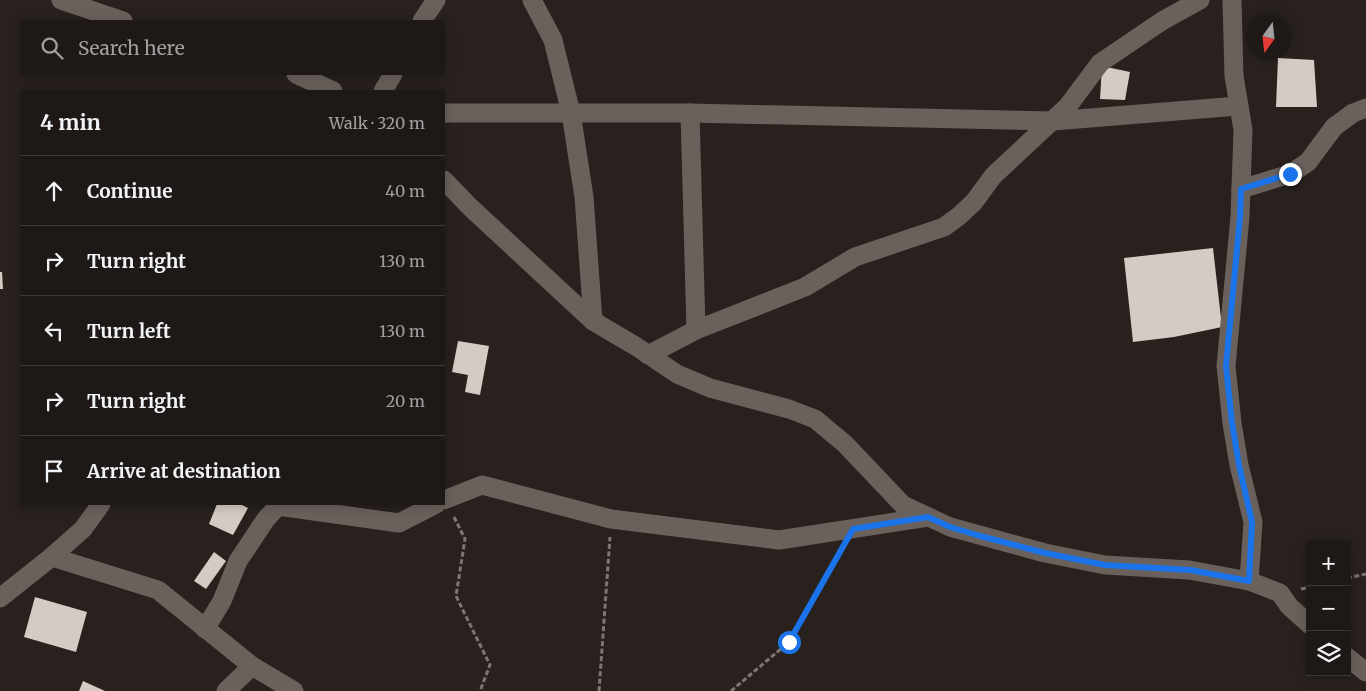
<!DOCTYPE html>
<html lang="en">
<head>
<meta charset="utf-8">
<style>
  :root { --surface:#1e1916; --page:#2b2623; --text:#f1f3f6; --muted:#a1a0a1; --line:#3c3835 }
  body { margin:0; font-family:Merriweather,serif; background:var(--page); color:var(--text) }
  .controls { position:absolute; right:15px; bottom:15px; display:grid; overflow:hidden; border-radius:0px; box-shadow:0 2px 12px #0003 }
  .controls button { width:45px; height:45px; display:grid; place-items:center; padding:0; border:0; border-bottom:1px solid var(--line); background:var(--surface); color:var(--text); font:25px sans-serif }
  .compass { position:absolute; left:1246px; top:15px; width:45px; height:45px; border-radius:50%; background:var(--surface); box-shadow:0 2px 12px #0003; rotate:195deg }
  .stop { position:absolute; width:15px; height:15px; margin:-11px; border:4px solid #1a73e8; border-radius:50%; background:#fff }
  .stop.end { background:#1a73e8; border-color:#fff; box-shadow:0 1px 5px #0008 }
  .list { margin:0; padding:0; list-style:none }
  h2 { display:flex; justify-content:space-between; align-items:center; height:65px; margin:0; padding:0 20px; font-size:21px }
  h2 small { font-size:16px; font-weight:400; color:var(--muted) }
  .list li { display:grid; grid-template-columns:32px 1fr auto; gap:15px; align-items:center; box-sizing:border-box; height:70px; padding:0 20px; border-top:1px solid var(--line) }
  .list b { display:block; font-size:19px; white-space:nowrap }
  .list em { font-size:16px; font-style:normal; color:var(--muted) }
  .icon { flex:none; width:28px; height:28px; fill:none; stroke:currentColor; stroke-width:2; stroke-linecap:round; stroke-linejoin:round }
  .map { position:relative; flex:none; width:1366px; height:691px; overflow:hidden }
  .search { position:absolute; background:var(--surface); box-shadow:0 2px 12px #0003; left:20px; top:20px; width:425px; height:55px; display:flex; align-items:center; gap:12px; box-sizing:border-box; padding:0 18px; border-radius:0px; color:var(--muted); font-size:19px }
  .panel { position:absolute; background:var(--surface); box-shadow:0 2px 12px #0003; left:20px; top:90px; width:425px; height:415px; border-radius:0px }
  .map>svg:first-child { display:block }
</style>
</head>
<body>
<div class="map">
<svg width="1366" height="691" viewBox="0 0 1366 691">
  <rect width="100%" height="100%" fill="#28211d"/>
  <g fill="#d5cbc5">
    <polygon points="1278,58 1314,60 1317,107 1276,107"/>
    <polygon points="1102,66 1130,72 1125,100 1100,99"/>
    <polygon points="1213,248 1222,327 1174,337 1133,342 1124,258"/>
    <polygon points="0,272 2,272 3,289 0,289"/>
    <polygon points="458,341 489,346 480,395 465,392 468,375 452,372"/>
    <polygon points="217,504 240,504 248,508 233,535 209,524"/>
    <polygon points="214,552 226,561 206,589 194,581"/>
    <polygon points="35,597 87,612 76,652 24,637"/>
    <polygon points="83,681 105,691 79,691"/>
  </g>
  <g fill="none" stroke-linecap="round" stroke-linejoin="round">
    <g stroke="#7d7673" stroke-width="3" stroke-dasharray="5 2.5" stroke-linecap="butt">
      <polyline points="454,517 465,539 456,596 490,665 480,691"/>
      <polyline points="1347,578 1366,574"/>
      <polyline points="1301,589 1310,587"/>
      <polyline points="599,691 610,537"/>
      <polyline points="731,691 789,642 841,550"/>
    </g>
    <g stroke="#6a615c" stroke-width="19">
      <polyline points="61,0 123,21"/>
      <polyline points="532,0 553,40 571,113 584,197 593,321"/>
      <polyline points="1232,0 1234,76 1243,130 1240,217 1226,366 1232,423 1239,465 1253,522 1249,581"/>
      <polyline points="422,21 436,0"/>
      <polyline points="296,74 333,91"/>
      <polyline points="383,91 393,74"/>
      <polyline points="444,113 690,113"/>
      <polyline points="444,180 470,207 593,321 637,347 677,374 710,388 789,409 815,419 845,444 903,505 950,527 1045,553 1105,565 1189,570 1249,581 1280,593 1289,606 1310,625"/>
      <polyline points="1241,189 1290,174 1308,162 1334,127 1353,113 1366,108"/>
      <polyline points="696,330 690,113 1053,121 1238,106"/>
      <polyline points="648,355 696,330 805,287 855,257 944,227 959,216 974,202 993,176 1068,106 1100,63 1162,21 1200,0"/>
      <polyline points="444,500 482,485 611,519 779,540 928,517"/>
      <polyline points="52,557 158,590 252,666 294,691"/>
      <polyline points="0,598 49,559 83,529 101,504"/>
      <polyline points="205,629 222,601 238,561 266,519 278,506 399,523 436,504"/>
      <polyline points="1347,657 1366,672"/>
      <polyline points="226,691 252,666"/>
    </g>
  </g>
  <g fill="none" stroke-linecap="round" stroke-linejoin="round">
    <polyline stroke="#1a73e8" stroke-width="6" points="789,642 853,529 928,517 950,527 980,536 1045,553 1105,565 1190,570 1249,581 1252,522 1239,465 1232,423 1226,366 1240,217 1241,189 1290,174"/>
  </g>
</svg>
<div class="controls">
<button>+</button>
<button>−</button>
<button><svg class="icon" aria-label="layers" viewBox="0 0 24 24"><path d="M12 4l9 5-9 5-9-5zM3 14l9 5 9-5"/></svg></button>
</div>
<svg class="compass" viewBox="-18 -18 36 36"><path d="M0-13l5 13h-10z" fill="#e53935"/><path d="M0 13l5-13h-10z" fill="#a1a0a1"/></svg>
<div class="stop" style="left:789px;top:642px"></div>
<div class="stop end" style="left:1290px;top:174px"></div>
<div class="search"><svg class="icon" aria-label="search" viewBox="0 0 24 24"><circle cx="10" cy="10" r="6"/><path d="M15 15l6 6"/></svg>Search here</div>
<section class="panel">
<h2>4 min<small>Walk · 320 m</small></h2>
<ul class="list">
<li><svg class="icon" aria-label="ahead" viewBox="0 0 24 24"><path d="M12 20V5M6 11l6-6 6 6"/></svg><div><b>Continue</b></div><em>40 m</em></li>
<li><svg class="icon" aria-label="right" viewBox="0 0 24 24"><path d="M7 20v-9h11M14 6l5 5-5 5"/></svg><div><b>Turn right</b></div><em>130 m</em></li>
<li><svg class="icon" aria-label="left" viewBox="0 0 24 24"><path d="M17 20v-9H6M10 6l-5 5 5 5"/></svg><div><b>Turn left</b></div><em>130 m</em></li>
<li><svg class="icon" aria-label="right" viewBox="0 0 24 24"><path d="M7 20v-9h11M14 6l5 5-5 5"/></svg><div><b>Turn right</b></div><em>20 m</em></li>
<li><svg class="icon" aria-label="arrive" viewBox="0 0 24 24"><path d="M6 21V4h12l-3 4 3 4H6"/></svg><div><b>Arrive at destination</b></div></li>
</ul>
</section>
</div>
</body>
</html>
